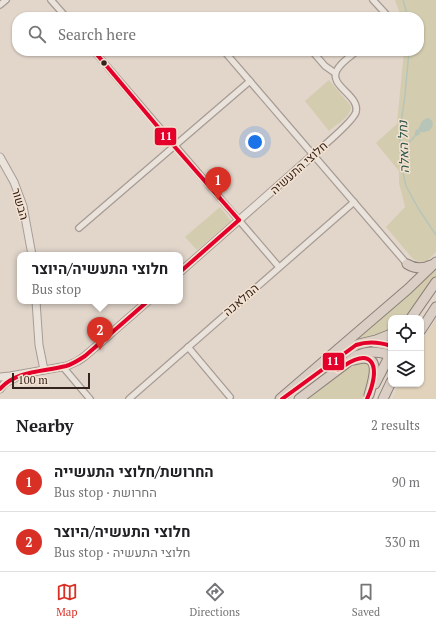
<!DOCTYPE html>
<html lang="en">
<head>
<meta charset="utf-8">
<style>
  :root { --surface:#fff; --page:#f6f6f6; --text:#202124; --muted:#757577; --line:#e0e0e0; --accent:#d93025 }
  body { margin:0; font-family:"PT Serif",Heebo,serif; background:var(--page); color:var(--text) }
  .controls { position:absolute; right:12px; bottom:12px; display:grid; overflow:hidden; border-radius:8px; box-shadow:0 1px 3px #0004 }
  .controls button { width:36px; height:36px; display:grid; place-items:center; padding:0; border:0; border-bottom:1px solid var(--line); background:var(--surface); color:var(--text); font:20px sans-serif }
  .scale { position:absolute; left:12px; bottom:10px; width:78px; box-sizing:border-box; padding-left:4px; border:2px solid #35241d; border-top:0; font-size:11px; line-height:14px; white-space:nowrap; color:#35241d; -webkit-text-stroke:3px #f3e2d1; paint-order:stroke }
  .you { position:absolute; left:255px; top:142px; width:14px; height:14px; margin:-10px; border:3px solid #fff; border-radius:50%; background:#1a73e8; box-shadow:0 0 0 6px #1a73e833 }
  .badge { display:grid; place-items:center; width:26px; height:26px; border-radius:50%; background:var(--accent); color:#fff; font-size:13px; font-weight:700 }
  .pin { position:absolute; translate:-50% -33px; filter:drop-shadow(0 1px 2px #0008) }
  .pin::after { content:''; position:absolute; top:21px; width:14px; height:12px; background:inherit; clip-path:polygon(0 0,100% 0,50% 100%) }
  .popup { position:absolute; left:17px; top:252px; width:166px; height:52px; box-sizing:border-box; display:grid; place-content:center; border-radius:8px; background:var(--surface); filter:drop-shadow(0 1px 3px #0005); font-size:13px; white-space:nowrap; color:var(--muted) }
  .popup b { font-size:15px; color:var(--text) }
  .popup::after { content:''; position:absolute; left:50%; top:100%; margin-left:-8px; border:8px solid transparent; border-top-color:var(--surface) }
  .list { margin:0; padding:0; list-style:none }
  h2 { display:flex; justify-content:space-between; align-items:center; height:52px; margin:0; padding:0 16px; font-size:17px }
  h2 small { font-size:13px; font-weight:400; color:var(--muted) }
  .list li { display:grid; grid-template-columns:26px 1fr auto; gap:12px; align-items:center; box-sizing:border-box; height:60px; padding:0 16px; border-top:1px solid var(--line) }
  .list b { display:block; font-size:15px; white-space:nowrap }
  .list p { margin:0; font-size:13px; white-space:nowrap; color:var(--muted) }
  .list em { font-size:13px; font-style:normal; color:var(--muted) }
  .icon { flex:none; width:22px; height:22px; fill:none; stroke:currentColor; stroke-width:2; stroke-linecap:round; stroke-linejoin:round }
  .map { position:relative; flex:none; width:436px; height:399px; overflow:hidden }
  .search { position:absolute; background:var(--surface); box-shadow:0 1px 3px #0004; left:12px; right:12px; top:12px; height:44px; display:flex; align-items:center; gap:10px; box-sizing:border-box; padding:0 14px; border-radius:16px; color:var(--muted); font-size:15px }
  .sheet { height:172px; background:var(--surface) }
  nav { display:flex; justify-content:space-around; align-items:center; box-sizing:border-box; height:56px; border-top:1px solid var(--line); background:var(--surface); font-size:11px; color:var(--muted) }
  nav a { display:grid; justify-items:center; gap:2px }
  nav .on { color:var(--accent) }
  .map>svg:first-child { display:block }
</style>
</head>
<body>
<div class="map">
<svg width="436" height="399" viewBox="0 0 436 399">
  <rect width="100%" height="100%" fill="#e2d6cb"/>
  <polygon fill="#e1d2bc" points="436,319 436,399 392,399 399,384 421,384 421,341"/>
  <g fill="#d4ccae">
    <polygon points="395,0 436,0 436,252 427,261 420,262 413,259 386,227 405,207 399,183 399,171 376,143 397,124 399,103 404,51 419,51 419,17 401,17"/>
    <path d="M329 80 351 106C351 117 337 124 329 131L305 101Z"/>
    <polygon points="220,207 231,221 197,250 185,237"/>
    <polygon points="436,265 436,278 407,318 391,318 391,332 336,357"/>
    <path d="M360 363C363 363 367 362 369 365 375 371 365 392 362 399H307L346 369 351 367Z"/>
  </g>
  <path fill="#b7c5b9" d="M427 118C436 119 435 134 420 132L419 133 421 134 414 137 416 129 418 130 422 121Z"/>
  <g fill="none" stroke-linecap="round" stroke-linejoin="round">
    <g stroke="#b7c5b9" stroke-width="1.5">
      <polyline points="403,0 408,17"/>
      <polyline points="409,51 405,95 401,123 400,143 401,164 406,186 418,208 436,235"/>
      <polyline points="401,152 414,137"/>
    </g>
    <g stroke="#a79c95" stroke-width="8">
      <g id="minor">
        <polyline points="51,0 66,17"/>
        <polyline points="373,0 386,14 388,17"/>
        <polyline points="0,5 6,0"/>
        <polyline points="94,51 279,267"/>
        <polyline points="224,51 407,264"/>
        <polyline points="312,51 325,66 335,73"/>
        <path d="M313 155C322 147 353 122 356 112 360 95 328 86 337 70 341 62 351 56 357 51"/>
        <polyline points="79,228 250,81"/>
        <polyline points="188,347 230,397"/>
        <polyline points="63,367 90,399"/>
        <polyline points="129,399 354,202"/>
      </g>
    </g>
    <g stroke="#a79c95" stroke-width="9">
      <g id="tertiary">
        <polyline points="0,157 14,182 23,206 32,255"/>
        <polyline points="180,272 313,155"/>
        <polyline points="36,301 39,345 44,370"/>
        <polyline points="0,377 10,376 67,366 78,361 85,356 148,301"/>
        <polyline points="0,389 5,383 15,378"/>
      </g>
    </g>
    <g stroke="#8c827b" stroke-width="11">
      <g id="trunk">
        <path d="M407 264C415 269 423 269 431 265"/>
        <polyline points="411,318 436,282"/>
        <polyline points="421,330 436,307"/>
        <polyline points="373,342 384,344 391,346"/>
        <path d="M354 360C383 351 374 378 369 395"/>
        <polyline points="325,367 356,345 359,344 376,340 391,334"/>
        <polyline points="375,384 391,353"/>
        <polyline points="280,399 408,289 436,262"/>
        <path d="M299 399 356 356C370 350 377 352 391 355"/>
        <polyline points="383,399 391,382"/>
      </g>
    </g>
    <use href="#minor" stroke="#eae3dc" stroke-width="5.5"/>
    <use href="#tertiary" stroke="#eae3dc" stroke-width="7"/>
    <use href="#trunk" stroke="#dbcfc5" stroke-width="9"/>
    <g stroke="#f3e2d1" stroke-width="7">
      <g id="bus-1">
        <polyline points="94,51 174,146 239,220"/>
        <polyline points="180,272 239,220"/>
        <path d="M338 370C373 343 382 366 367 399"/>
        <path d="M0 389C17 370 43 372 66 366 73 364 79 360 85 356L148 301"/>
        <path d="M282 399 356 345C368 341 379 342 391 346"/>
      </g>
    </g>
    <use href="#bus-1" stroke="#e4002b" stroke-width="4"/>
  </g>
  <circle fill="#35241d" stroke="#f3e2d1" stroke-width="1.5" cx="104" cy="63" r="3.5"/>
  <g text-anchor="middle" stroke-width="3" stroke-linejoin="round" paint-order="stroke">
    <g font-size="12" fill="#35241d" stroke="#f3e2d1">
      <text transform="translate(299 168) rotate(-42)" y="4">חלוצי התעשיה</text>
      <text transform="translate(20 204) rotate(73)" y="4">הבשור</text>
      <text transform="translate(241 300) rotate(-41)" y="4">המלאכה</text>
    </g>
    <g font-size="13" font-style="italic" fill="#2d5449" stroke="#f3e2d1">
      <text transform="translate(403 147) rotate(-92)" y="5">נחל האלה</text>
    </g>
  </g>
  <g stroke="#f3e2d1" stroke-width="1.5">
    <rect x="154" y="127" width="23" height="19" rx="4" fill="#e4002b"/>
    <rect x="322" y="352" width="23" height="19" rx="4" fill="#e4002b"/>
  </g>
  <g font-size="11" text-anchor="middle" font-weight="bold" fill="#fff">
    <text x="166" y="140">11</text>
    <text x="333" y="365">11</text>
  </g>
</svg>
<div class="controls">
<button><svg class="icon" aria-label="locate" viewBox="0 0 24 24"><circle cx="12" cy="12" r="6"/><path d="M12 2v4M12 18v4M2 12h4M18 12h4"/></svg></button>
<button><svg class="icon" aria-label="layers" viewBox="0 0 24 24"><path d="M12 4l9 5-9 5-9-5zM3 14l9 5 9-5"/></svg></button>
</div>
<div class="scale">100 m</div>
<div class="you"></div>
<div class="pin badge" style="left:218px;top:200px">1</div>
<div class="pin badge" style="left:100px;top:350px">2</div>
<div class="popup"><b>חלוצי התעשיה/היוצר</b>Bus stop</div>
<div class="search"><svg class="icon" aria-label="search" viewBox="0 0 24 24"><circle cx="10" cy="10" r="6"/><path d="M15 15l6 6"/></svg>Search here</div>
</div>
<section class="sheet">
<h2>Nearby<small>2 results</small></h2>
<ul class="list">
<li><span class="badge">1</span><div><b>החרושת/חלוצי התעשייה</b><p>Bus stop · החרושת</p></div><em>90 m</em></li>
<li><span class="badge">2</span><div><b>חלוצי התעשיה/היוצר</b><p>Bus stop · חלוצי התעשיה</p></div><em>330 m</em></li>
</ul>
</section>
<nav>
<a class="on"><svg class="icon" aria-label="map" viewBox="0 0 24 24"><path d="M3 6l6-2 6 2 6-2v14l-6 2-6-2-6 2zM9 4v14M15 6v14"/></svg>Map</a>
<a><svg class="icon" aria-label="directions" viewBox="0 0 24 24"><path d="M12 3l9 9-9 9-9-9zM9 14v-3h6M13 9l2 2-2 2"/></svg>Directions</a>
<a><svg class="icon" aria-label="saved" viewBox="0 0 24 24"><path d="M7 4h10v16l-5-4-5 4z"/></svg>Saved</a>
</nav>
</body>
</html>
